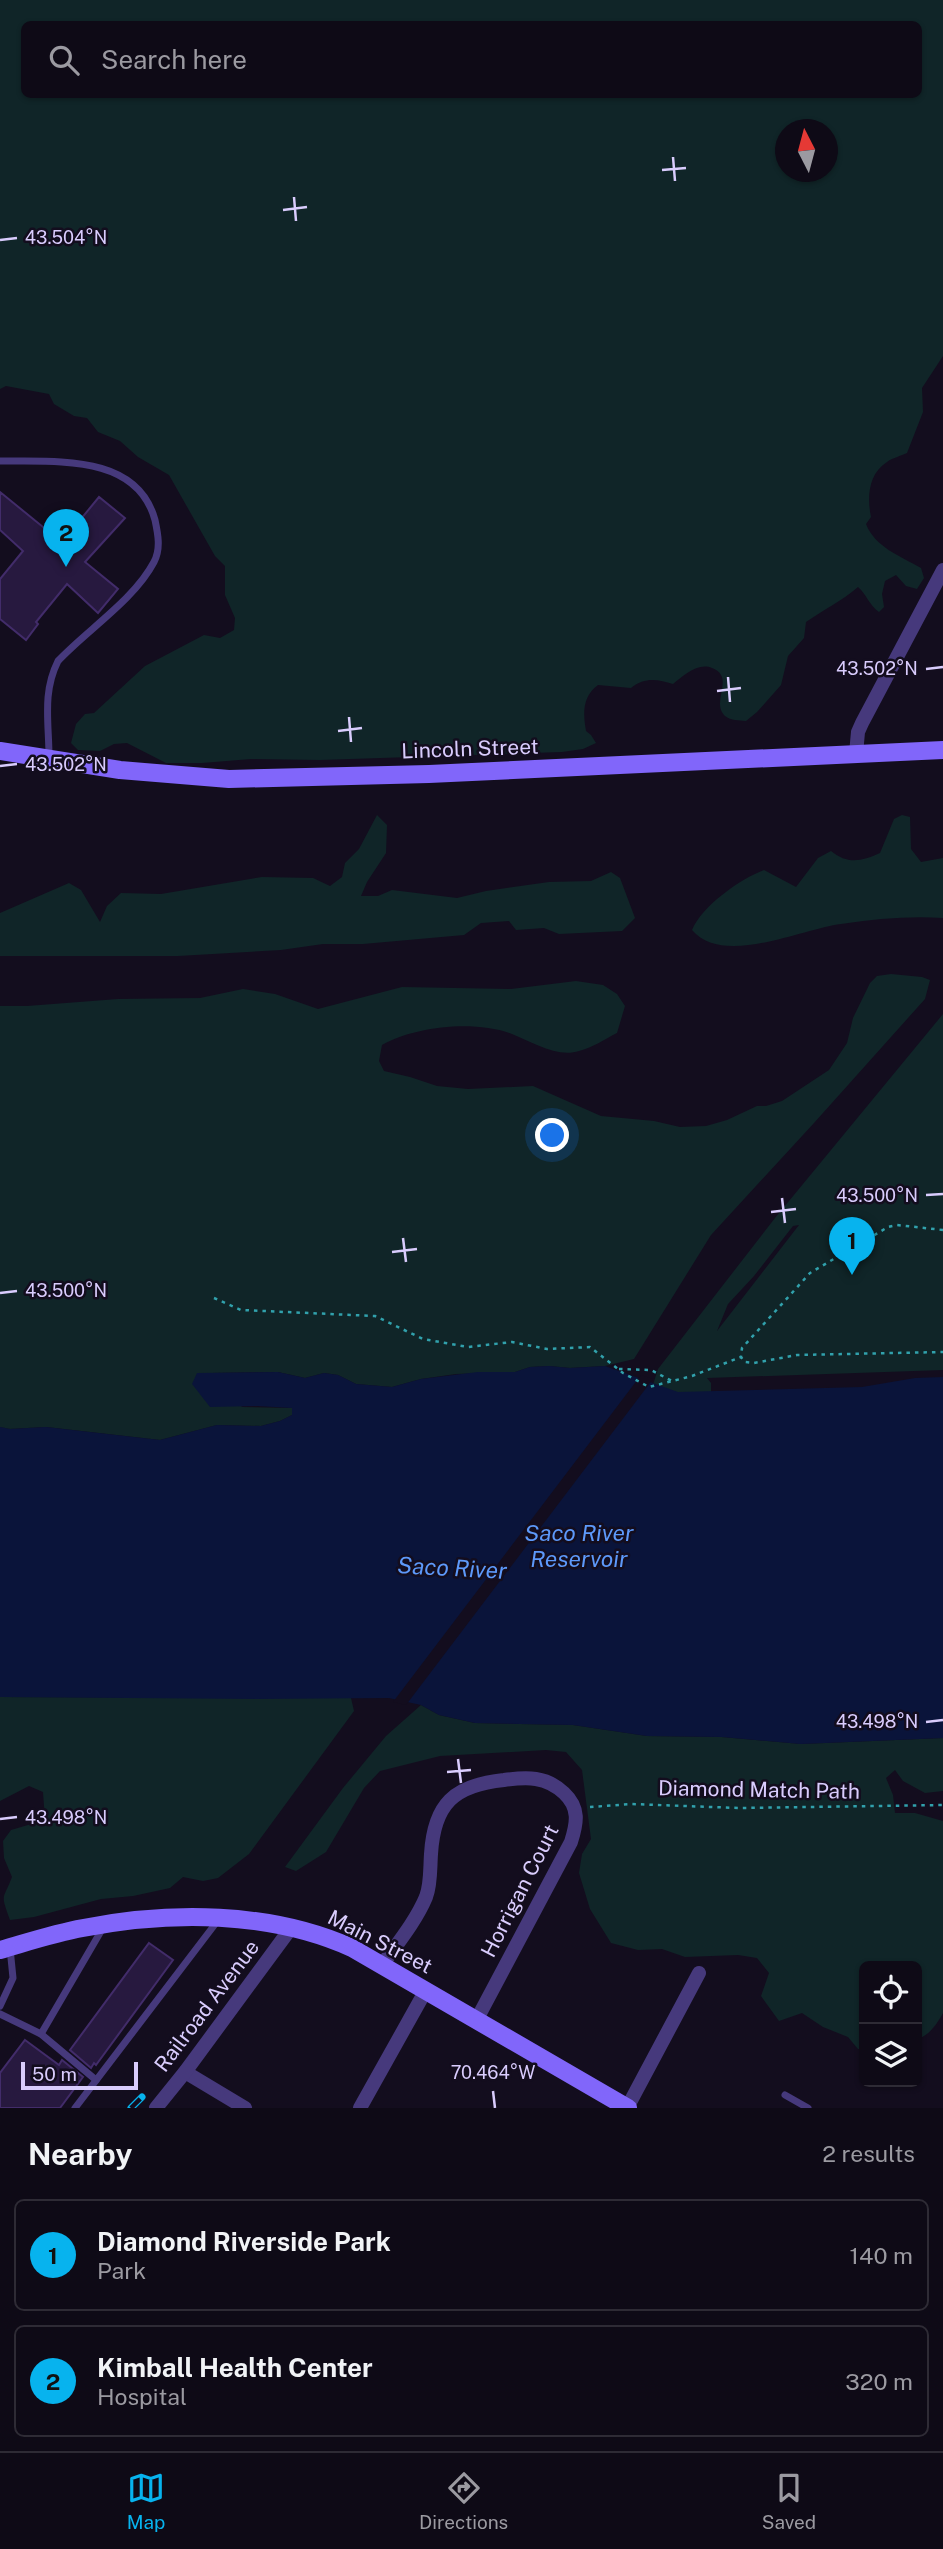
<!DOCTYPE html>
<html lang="en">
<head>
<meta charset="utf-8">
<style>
  :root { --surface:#0e0a16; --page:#17131f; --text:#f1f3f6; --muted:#9b9aa1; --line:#2e2b35; --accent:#07b3ee }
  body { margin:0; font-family:"Public Sans",sans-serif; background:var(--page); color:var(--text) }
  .controls { position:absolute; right:21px; bottom:21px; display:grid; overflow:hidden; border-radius:10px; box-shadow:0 2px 5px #0004 }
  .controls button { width:63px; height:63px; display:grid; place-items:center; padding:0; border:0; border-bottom:2px solid var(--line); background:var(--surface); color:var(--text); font:35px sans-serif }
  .compass { position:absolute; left:775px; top:119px; width:63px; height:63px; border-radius:50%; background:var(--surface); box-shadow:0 2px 5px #0004; rotate:354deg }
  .scale { position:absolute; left:21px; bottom:18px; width:117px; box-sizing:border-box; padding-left:7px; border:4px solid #d9ccfd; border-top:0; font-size:19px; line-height:24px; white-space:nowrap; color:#d9ccfd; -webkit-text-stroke:5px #130d1e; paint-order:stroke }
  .you { position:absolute; left:553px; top:1136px; width:24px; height:24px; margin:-18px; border:5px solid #fff; border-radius:50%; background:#1a73e8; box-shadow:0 0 0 10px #1a73e833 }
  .badge { display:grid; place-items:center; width:46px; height:46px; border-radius:50%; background:var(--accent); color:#111; font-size:23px; font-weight:700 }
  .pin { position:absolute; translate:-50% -58px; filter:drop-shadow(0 2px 4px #0008) }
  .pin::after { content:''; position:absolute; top:37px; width:24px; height:21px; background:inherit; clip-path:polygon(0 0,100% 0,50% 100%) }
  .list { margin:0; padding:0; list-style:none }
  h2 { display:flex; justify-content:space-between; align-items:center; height:91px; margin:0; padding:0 28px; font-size:30px }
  h2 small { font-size:23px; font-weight:400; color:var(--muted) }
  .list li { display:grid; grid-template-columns:46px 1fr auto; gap:21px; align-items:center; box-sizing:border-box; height:112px; margin:0 14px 14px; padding:0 14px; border:2px solid var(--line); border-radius:10px }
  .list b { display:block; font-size:26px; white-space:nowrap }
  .list p { margin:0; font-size:23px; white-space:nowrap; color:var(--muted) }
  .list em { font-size:23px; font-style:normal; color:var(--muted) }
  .icon { flex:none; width:38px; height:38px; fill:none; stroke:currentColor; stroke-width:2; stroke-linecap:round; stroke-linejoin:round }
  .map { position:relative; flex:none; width:943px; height:2108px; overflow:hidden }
  .search { position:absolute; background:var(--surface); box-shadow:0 2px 5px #0004; left:21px; right:21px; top:21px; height:77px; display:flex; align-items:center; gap:18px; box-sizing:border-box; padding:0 24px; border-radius:10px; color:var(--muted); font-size:26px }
  .sheet { height:343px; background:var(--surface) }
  nav { display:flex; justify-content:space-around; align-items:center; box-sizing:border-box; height:98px; border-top:2px solid var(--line); background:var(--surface); font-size:19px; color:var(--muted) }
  nav a { display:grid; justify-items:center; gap:4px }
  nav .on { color:var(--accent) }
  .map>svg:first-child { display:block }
</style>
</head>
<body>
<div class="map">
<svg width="943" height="2108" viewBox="0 0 943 2108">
  <rect width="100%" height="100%" fill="#130d1e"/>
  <g fill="#102528" fill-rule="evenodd">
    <path d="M0 0H943V356L922 388 923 412 907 453C901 456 892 458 887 462 868 474 867 498 871 517L866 524C875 547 900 556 921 568L924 578 917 589 906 586 896 575 885 581 882 594 884 607 879 612C869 605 867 595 858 587 842 601 823 610 806 622L804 638 788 656 781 685 757 712 746 721C739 720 731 721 725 716 710 702 736 677 712 668 698 662 683 676 673 684 658 679 644 677 631 688L598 685C582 697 583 713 586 731L591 735 596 743 583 749 562 752 320 760 251 759 202 763H166L127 743 114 744 100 751 78 750 71 743 76 724 85 714 94 713 145 666 204 635 220 638 234 630 235 618 225 595V566L215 556 169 475 138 457 120 441 98 432 87 418 74 416 54 404 49 394 6 386 0 389ZM24 24H918V94H24ZM786 130H828V172H786Z"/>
    <polygon points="377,815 387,825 386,853 367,882 361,896 378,896 392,890 457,898 486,891 549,882 591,881 611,872 620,878 635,918 622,931 559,934 544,928 516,930 509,921 481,923 464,935 363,944 323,944 281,950 178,956 0,956 0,913 69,883 81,890 100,922 107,906 121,893 161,894 262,877 313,878 330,886 342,877 345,863 359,849"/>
    <path d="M902 815 910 817 911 849 921 862 943 858V918C909 916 875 919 841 924 801 929 723 967 692 930 702 906 740 879 764 870L796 887 818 858 831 851C848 865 862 861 880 853L894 819Z"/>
    <path d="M891 974 922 977 930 980 925 999 814 1123 711 1235 634 1359 605 1366 570 1368 549 1366 530 1367 515 1372 456 1374 421 1379 392 1387 356 1384 338 1375 324 1373 305 1378 278 1372 211 1373 242 1407 293 1408 292 1415 280 1421 261 1426 217 1425 160 1440 46 1427 10 1429 0 1427V1006H27L118 999 200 998 243 989 275 994 318 1009 402 987 511 989 576 981 603 985 617 994 625 1006 617 1033C605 1039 592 1048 579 1051 557 1058 532 1042 512 1034 475 1020 416 1026 382 1045L379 1061 384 1071 410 1077 437 1086 468 1089 533 1086 601 1116 654 1121 680 1127 706 1126 727 1120 757 1106H766L782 1101 829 1070 847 1043 853 1018 870 983 877 976Z"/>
    <path d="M943 1014V1370L707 1378 711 1383V1397L651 1391 658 1369 775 1218ZM799 1225 717 1331 728 1304 754 1276 793 1226Z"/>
    <path d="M0 1697 351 1698 354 1711 249 1854 218 1878 203 1881 183 1877 170 1888 133 1896 101 1899 34 1917 10 1920C0 1892 3 1901 12 1877L4 1858 3 1841 11 1830 45 1820 43 1792 29 1786 0 1801Z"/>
    <path d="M421 1705 439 1715 475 1723 573 1725 647 1736 722 1737 801 1744 943 1738V1791L925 1793 903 1781 895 1770 886 1778 893 1795 895 1813H915L943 1821V2013C937 2024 929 2036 917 2039V1966H864V2049H858L848 2037 823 2027 802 2013 779 2021 761 1996 769 1973 757 1958 738 1955 685 1957 662 1949 638 1950 611 1943 590 1909 579 1873 582 1854 591 1839 582 1770 566 1752 546 1750 440 1756 380 1771 364 1788 326 1852 296 1871 285 1867 343 1788 386 1736Z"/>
  </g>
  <polygon fill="#0a143a" points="549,1366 570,1368 605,1366 678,1392 862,1387 915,1378 943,1377 943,1738 801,1744 722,1737 647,1736 573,1725 475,1723 439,1715 421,1705 389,1698 258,1699 0,1697 0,1427 10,1429 46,1427 160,1440 217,1425 261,1426 280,1421 292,1415 292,1408 257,1406 210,1407 192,1384 197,1373 278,1372 305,1378 324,1373 338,1375 356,1384 392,1387 421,1379 478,1372 515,1372 530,1367"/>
  <polygon fill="#130d1e" points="641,1375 653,1379 406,1705 393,1702"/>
  <g fill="#27193f" stroke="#422c6a" stroke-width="2">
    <polygon points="0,492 54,536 70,520 76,525 99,497 125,518 85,562 118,589 98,613 67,584 36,622 38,624 26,640 0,619 0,579 23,551 0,530"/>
    <polygon points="149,1943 173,1960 96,2065 94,2063 91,2068 70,2050"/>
    <polygon points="25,2040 59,2065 62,2060 83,2077 60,2108 0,2108 0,2073"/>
  </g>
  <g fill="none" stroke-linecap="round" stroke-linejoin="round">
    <g stroke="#31a1ac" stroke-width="2.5" stroke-dasharray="3.5 5" stroke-linecap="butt">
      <polyline points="943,1230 897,1225 888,1227 810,1273 742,1348 741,1357 745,1362 754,1363 797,1355 943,1352"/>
      <polyline points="214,1298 241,1310 375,1316 423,1339 468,1347 512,1342 547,1349 590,1347 623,1373 649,1387 692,1376 741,1357"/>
      <polyline points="619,1369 651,1370 672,1381"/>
      <polyline points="590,1807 631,1804 739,1808 943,1805"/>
    </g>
    <g stroke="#46397c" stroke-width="7">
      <path d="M0 461C55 462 137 453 155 520 158 534 161 549 154 562 134 600 87 630 58 661 42 693 49 723 49 757"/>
      <polyline points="0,2006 13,1978 10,1948"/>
      <polyline points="0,2014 41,2034 96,2080"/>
      <polyline points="41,2034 104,1926"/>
      <polyline points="785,2095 808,2108"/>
      <polyline points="75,2108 219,1919"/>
    </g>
    <g stroke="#46397c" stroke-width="14">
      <polyline points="856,754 858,732 862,723 943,570"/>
      <path d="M382 1965C397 1944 416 1921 426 1897 431 1884 430 1868 431 1854 434 1804 454 1785 504 1780 527 1777 546 1776 564 1793 580 1808 577 1823 571 1842L477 2019"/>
      <polyline points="185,2072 245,2108"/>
      <polyline points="156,2108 185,2072 291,1928"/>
      <polyline points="360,2108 426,1990"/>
      <polyline points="627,2108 699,1973"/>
    </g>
    <g stroke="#8166fa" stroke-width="18">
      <polyline points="0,751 120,770 229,779 429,774 943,750"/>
      <path d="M0 1950C28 1942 55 1933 83 1928 170 1911 270 1911 352 1948L628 2108"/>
    </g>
    <g stroke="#07b3ee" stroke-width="7">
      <polyline id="rail" points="131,2108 142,2097"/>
    </g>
    <use href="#rail" stroke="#130d1e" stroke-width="4.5" stroke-dasharray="13" stroke-linecap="butt"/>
  </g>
  <path fill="none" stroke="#d9ccfd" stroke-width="2.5" d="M673 157 675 181M662 170 686 168M294 197 296 221M283 210 307 207M0 240 17 238M926 669 943 667M728 677 730 702M717 691 741 688M349 717 351 742M338 731 362 728M0 766 17 764M926 1195 943 1194M782 1198 785 1223M771 1212 796 1209M403 1238 406 1262M392 1252 417 1249M0 1293 17 1291M926 1722 943 1720M458 1759 461 1783M447 1772 471 1770M0 1819 17 1817M493 2091 495 2108"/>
  <g text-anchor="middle" stroke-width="5" stroke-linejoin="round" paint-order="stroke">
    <g font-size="21" fill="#d9ccfd" stroke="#130d1e">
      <text transform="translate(470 749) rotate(-2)" y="7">Lincoln Street</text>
      <text transform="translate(759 1790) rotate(1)" y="7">Diamond Match Path</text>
      <text transform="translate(520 1891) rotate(-63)" y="7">Horrigan Court</text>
      <text transform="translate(380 1942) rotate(27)" y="7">Main Street</text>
      <text transform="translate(207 2006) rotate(-53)" y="7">Railroad Avenue</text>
    </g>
    <g font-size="23" font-style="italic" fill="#5d99fa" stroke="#130d1e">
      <text x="579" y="1541">Saco River<tspan x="579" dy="26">Reservoir</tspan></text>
      <text transform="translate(452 1568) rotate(3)" y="8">Saco River</text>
    </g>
  </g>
  <g font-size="18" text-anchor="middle" fill="#d9ccfd" stroke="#130d1e" stroke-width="5" stroke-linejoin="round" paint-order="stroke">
    <text x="66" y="244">43.504°N</text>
    <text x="877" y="675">43.502°N</text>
    <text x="66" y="771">43.502°N</text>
    <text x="877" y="1202">43.500°N</text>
    <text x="66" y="1297">43.500°N</text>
    <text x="877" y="1728">43.498°N</text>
    <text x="66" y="1824">43.498°N</text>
    <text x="493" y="2079">70.464°W</text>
  </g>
</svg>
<div class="controls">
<button><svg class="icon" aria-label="locate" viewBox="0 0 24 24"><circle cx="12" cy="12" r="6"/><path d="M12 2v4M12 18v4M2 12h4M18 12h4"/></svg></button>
<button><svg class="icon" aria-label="layers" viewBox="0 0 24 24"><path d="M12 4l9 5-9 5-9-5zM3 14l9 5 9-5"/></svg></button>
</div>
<svg class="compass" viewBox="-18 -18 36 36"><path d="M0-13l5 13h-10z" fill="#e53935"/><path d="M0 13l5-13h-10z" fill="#9b9aa1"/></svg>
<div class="scale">50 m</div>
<div class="you"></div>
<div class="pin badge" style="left:852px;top:1275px">1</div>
<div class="pin badge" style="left:66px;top:567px">2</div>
<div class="search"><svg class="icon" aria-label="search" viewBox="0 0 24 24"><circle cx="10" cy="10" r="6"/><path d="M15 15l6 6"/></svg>Search here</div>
</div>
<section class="sheet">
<h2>Nearby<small>2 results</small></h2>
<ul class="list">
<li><span class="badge">1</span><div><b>Diamond Riverside Park</b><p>Park</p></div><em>140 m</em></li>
<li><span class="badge">2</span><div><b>Kimball Health Center</b><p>Hospital</p></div><em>320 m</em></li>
</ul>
</section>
<nav>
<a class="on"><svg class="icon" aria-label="map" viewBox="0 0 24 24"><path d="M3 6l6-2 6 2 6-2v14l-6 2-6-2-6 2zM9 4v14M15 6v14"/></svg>Map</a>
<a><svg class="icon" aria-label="directions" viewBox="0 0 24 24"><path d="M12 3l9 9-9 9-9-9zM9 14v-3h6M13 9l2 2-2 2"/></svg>Directions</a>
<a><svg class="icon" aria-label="saved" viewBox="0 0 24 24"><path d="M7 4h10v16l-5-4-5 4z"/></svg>Saved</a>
</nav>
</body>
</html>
